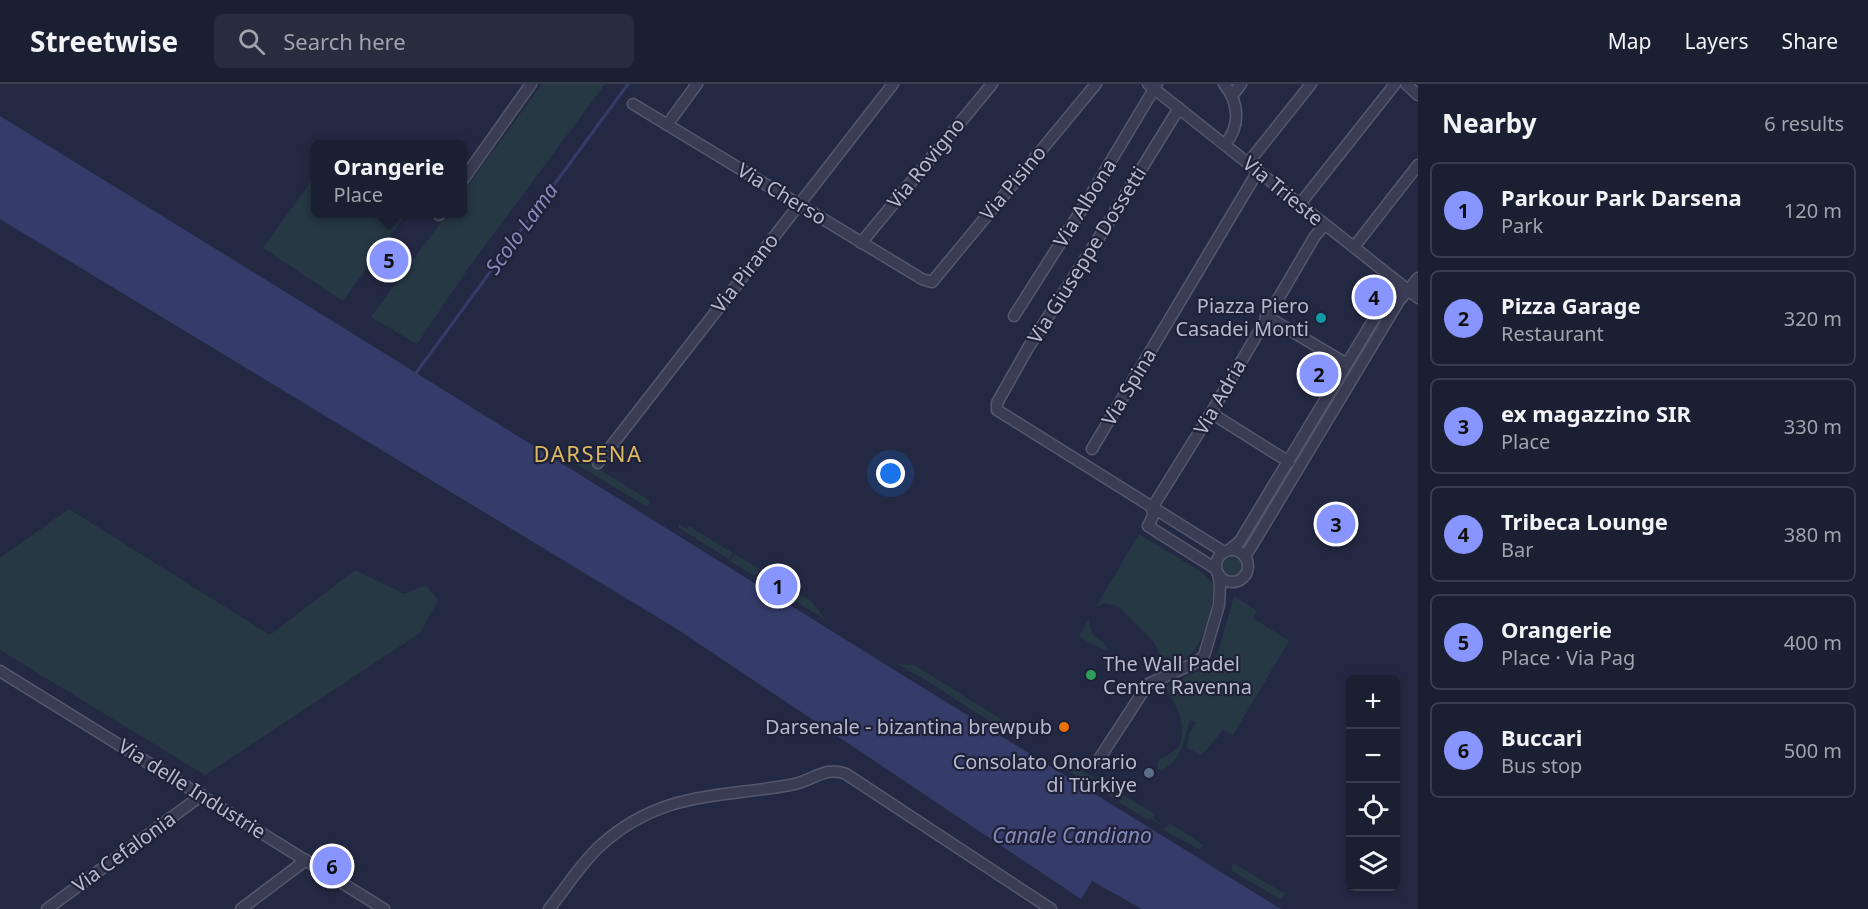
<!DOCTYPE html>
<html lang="en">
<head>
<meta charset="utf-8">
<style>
  :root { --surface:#1b1f32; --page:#282c3e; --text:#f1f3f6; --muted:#a0a2ac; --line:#393d4d; --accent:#8995ff }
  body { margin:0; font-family:"Noto Sans",sans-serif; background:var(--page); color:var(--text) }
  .controls { position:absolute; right:18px; bottom:18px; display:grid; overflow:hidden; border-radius:9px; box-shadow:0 3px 9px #0003 }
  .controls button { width:54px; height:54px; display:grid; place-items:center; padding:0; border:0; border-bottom:2px solid var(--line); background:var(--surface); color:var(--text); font:30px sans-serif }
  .you { position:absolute; left:891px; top:390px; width:21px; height:21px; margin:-15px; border:4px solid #fff; border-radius:50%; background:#1a73e8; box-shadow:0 0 0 9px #1a73e833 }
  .badge { display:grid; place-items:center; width:39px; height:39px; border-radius:50%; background:var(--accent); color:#111; font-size:20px; font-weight:700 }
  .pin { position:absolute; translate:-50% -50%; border:3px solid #fff; box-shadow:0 2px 6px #0006 }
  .popup { position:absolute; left:311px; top:56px; width:156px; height:78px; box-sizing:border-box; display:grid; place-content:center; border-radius:9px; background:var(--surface); filter:drop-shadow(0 2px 4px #0005); font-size:20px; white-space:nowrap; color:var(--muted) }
  .popup b { font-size:22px; color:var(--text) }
  .popup::after { content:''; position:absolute; left:50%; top:100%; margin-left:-12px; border:12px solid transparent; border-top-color:var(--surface) }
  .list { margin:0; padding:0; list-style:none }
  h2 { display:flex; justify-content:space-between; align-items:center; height:78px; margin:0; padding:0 24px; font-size:26px }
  h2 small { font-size:20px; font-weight:400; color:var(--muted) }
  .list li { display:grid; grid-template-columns:39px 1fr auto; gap:18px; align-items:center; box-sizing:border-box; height:96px; margin:0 12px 12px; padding:0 12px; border:2px solid var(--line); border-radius:9px }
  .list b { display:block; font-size:22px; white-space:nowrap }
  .list p { margin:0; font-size:20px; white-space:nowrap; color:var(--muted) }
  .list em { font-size:20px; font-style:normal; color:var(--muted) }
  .icon { flex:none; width:33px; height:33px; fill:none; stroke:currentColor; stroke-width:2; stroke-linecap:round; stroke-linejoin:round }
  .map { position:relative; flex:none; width:1418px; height:825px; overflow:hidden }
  header { display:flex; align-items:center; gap:36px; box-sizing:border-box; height:84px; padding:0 30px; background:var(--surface); border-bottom:2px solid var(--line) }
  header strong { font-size:28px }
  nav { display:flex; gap:33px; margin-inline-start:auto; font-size:21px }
  .search { width:420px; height:54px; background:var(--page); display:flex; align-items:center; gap:15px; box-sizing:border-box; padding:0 21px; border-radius:9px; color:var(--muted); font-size:22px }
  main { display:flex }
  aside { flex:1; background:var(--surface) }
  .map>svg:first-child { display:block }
</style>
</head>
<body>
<header>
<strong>Streetwise</strong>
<div class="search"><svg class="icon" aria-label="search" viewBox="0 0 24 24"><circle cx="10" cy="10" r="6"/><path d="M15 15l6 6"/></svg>Search here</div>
<nav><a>Map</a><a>Layers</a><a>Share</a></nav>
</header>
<main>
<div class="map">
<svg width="1418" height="825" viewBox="0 0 1418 825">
  <rect width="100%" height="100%" fill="#242943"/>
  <g fill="#263844">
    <polygon points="542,0 605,0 469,183 417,260 371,233 447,130 462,130 463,108"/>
    <polygon points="315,92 316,130 406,130 343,217 263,164"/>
    <polygon points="578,372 650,417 647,423 568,375"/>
    <polygon points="69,425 270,551 355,486 404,510 426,501 438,516 420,549 205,691 0,566 0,474"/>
    <polygon points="679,440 687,445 689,442 733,469 729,475 679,444"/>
    <path d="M1139 450 1203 489 1214 501C1214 519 1203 562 1188 573 1182 577 1173 580 1166 583L1154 558 1118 522 1105 519 1096 523Z"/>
    <polygon points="735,470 759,485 755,492 730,477"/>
    <circle cx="1232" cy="483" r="10"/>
    <polygon points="768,491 793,506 788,513 764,498"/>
    <polygon points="797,508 811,517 826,536 793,516"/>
    <path d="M1234 512 1257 527 1253 534 1289 557 1233 651 1223 646 1201 672 1187 663 1189 650 1196 638 1190 636C1183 658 1183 674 1161 687L1158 685 1157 679 1160 675 1179 664C1188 640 1177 623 1165 603L1211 581 1218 569Z"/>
    <path d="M1089 534C1090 560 1103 551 1108 566H1104L1079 553Z"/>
    <polygon points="897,580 914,581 1015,644 1011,651 924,595"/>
    <polygon points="1062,674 1121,710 1116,716 1059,681"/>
    <polygon points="1123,711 1155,730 1153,734 1163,742 1150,734 1148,736 1119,718"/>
    <polygon points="1169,739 1203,761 1200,766 1164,746"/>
    <polygon points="1233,779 1285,810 1281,816 1231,786"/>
  </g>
  <path fill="#353c6a" d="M0 32C428 295 854 562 1281 825H1142L1092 797 1081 815 677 545 0 135Z"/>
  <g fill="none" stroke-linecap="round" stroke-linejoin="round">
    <polyline stroke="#353c6a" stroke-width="3" points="416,289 628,0"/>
    <g stroke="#54576d" stroke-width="13">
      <g id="minor">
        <polyline points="1148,0 1418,214"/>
        <path d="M1224 0C1239 18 1241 42 1225 60"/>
        <polyline points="1406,0 1418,11"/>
        <polyline points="1232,12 1241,0"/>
        <polyline points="633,20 922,195 932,198 1096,0"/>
        <polyline points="1179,24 1105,144 1028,264 997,319 997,326 1224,468"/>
        <polyline points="667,41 697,0"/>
        <polyline points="1248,79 1311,0"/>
        <polyline points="462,97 531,0"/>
        <polyline points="1300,120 1395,0"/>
        <polyline points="439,131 440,130"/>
        <polyline points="861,159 992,0"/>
        <polyline points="1354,163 1418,81"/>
        <polyline points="1014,232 1087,117 1157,0"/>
        <polyline points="1266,232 1347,280"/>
        <polyline points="1211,329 1289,378"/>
        <polyline points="1092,365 1258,87"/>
        <polyline points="598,379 893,0"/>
        <polyline points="1152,424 1211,329 1315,152 1325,141"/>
        <polyline points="1152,424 1153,432 1148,442 1216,485"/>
        <circle cx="1232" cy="482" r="16"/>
        <polyline points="1229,466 1240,457 1389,210 1418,204"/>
        <polyline points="1245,473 1399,217 1418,194"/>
        <polyline points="0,587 384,825"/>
        <polyline points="1099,675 1148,600 1193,580 1204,572 1219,521 1220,501 1218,489"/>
        <polyline points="47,825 202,711"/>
        <polyline points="241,825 306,776"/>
        <path d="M549 825C566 804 581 779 601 761 661 707 718 714 790 701 811 698 826 681 846 690L1051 825"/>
      </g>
    </g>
    <use href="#minor" stroke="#393c53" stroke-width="10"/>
  </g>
  <circle fill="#0f9aa8" stroke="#1e2138" stroke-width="2" cx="1321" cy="234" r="6"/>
  <circle fill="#2e9e5b" stroke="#1e2138" stroke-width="2" cx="1091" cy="591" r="6"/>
  <circle fill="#e8710a" stroke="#1e2138" stroke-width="2" cx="1064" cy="643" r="6"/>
  <circle fill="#5c6f8a" stroke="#1e2138" stroke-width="2" cx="1149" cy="689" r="6"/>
  <g text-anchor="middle" stroke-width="4.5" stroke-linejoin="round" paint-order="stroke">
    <g font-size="20" fill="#b6b8cd" stroke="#1e2138">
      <text transform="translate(926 79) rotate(-51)" y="7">Via Rovigno</text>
      <text transform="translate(1013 99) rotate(-50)" y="7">Via Pisino</text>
      <text transform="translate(1283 107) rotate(39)" y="7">Via Trieste</text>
      <text transform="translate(782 110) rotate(31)" y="7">Via Cherso</text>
      <text transform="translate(1085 119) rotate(-58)" y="7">Via Albona</text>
      <text transform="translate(1087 171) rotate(-58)" y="7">Via Giuseppe Dossetti</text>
      <text transform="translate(745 189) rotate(-52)" y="7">Via Pirano</text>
      <text transform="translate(1129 303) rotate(-59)" y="7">Via Spina</text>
      <text transform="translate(1220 313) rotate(-60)" y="7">Via Adria</text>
      <text transform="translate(192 705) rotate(32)" y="7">Via delle Industrie</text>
      <text transform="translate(124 768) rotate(-36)" y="7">Via Cefalonia</text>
    </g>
    <g font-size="20" fill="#b6b8cd" stroke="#1e2138" text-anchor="end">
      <text x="1309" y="229">Piazza Piero<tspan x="1309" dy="23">Casadei Monti</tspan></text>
      <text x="1103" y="587" text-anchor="start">The Wall Padel<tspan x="1103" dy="23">Centre Ravenna</tspan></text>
      <text x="1052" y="650">Darsenale - bizantina brewpub</text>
      <text x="1137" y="685">Consolato Onorario<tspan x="1137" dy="23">di Türkiye</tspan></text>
    </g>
    <g font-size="21" font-style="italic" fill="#838bba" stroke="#1e2138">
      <text transform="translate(522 145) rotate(-54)" y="7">Scolo Lama</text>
      <text x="1072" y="759">Canale Candiano</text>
    </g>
    <g font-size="22" letter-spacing="1.5" fill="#ddba60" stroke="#1e2138">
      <text x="588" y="378">DARSENA</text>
    </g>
  </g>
</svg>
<div class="controls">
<button>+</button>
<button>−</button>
<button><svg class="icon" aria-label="locate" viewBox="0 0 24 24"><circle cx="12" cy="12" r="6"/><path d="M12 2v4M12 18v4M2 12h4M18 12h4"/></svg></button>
<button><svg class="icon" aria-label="layers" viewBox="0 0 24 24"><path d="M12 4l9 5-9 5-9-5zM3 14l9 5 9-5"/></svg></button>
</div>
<div class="you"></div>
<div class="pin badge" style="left:778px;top:502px">1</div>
<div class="pin badge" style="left:1319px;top:290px">2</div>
<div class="pin badge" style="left:1336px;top:440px">3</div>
<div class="pin badge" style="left:1374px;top:213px">4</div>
<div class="pin badge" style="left:389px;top:176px">5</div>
<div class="popup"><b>Orangerie</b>Place</div>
<div class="pin badge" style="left:332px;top:782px">6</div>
</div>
<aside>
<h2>Nearby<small>6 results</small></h2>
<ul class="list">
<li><span class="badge">1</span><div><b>Parkour Park Darsena</b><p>Park</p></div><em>120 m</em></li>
<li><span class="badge">2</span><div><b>Pizza Garage</b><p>Restaurant</p></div><em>320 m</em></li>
<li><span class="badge">3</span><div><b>ex magazzino SIR</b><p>Place</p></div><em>330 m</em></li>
<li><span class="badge">4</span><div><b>Tribeca Lounge</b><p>Bar</p></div><em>380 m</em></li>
<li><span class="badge">5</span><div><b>Orangerie</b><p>Place · Via Pag</p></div><em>400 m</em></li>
<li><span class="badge">6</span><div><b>Buccari</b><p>Bus stop</p></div><em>500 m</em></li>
</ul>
</aside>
</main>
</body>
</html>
